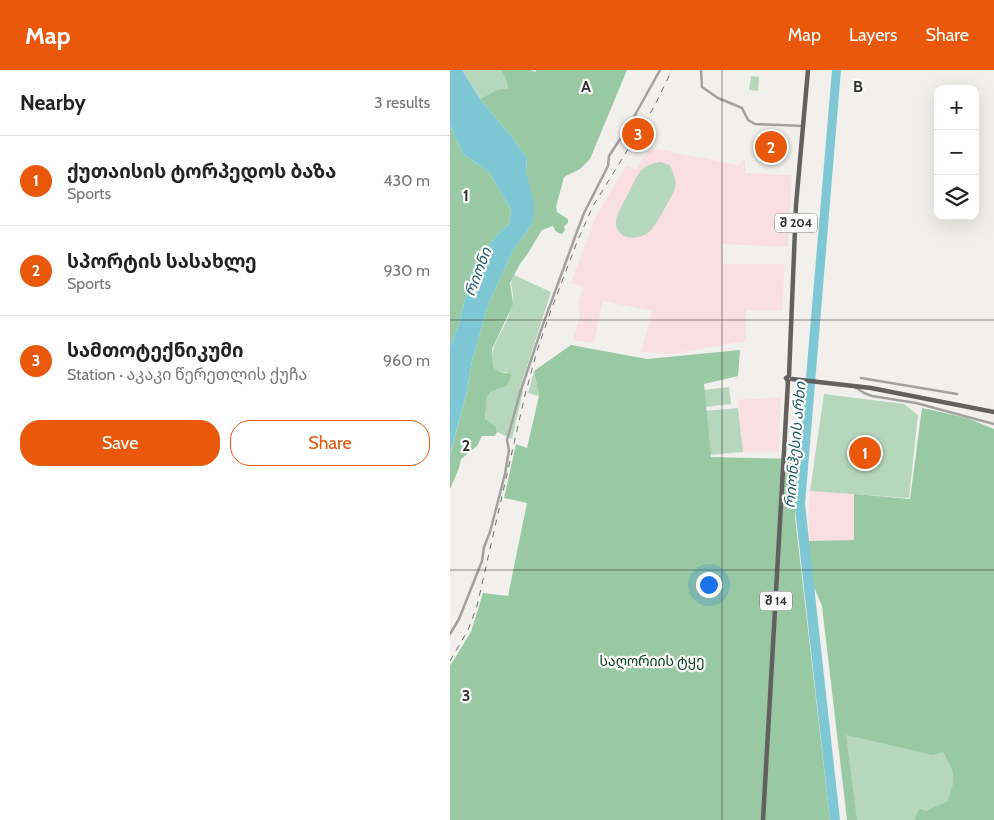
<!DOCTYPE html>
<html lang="en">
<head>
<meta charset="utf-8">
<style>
  :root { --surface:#fff; --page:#f6f6f6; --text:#222; --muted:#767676; --line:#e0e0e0; --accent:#ea580c }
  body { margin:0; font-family:Cabin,"Noto Sans Georgian",sans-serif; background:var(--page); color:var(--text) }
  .controls { position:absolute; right:15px; top:15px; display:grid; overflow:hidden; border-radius:10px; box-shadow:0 5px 20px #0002 }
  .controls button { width:45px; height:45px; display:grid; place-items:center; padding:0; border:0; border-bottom:1px solid var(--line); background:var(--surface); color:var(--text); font:25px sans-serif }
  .you { position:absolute; left:258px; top:514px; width:18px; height:18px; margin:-12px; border:4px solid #fff; border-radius:50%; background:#1a73e8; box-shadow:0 0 0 8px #1a73e833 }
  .badge { display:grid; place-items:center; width:32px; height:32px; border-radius:50%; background:var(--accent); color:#fff; font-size:16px; font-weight:700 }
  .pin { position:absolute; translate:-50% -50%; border:2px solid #fff; box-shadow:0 1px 5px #0006 }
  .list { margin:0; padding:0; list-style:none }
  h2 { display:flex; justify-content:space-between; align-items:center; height:65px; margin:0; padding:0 20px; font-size:21px }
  h2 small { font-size:16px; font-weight:400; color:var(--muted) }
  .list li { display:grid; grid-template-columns:32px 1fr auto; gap:15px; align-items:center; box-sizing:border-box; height:90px; padding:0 20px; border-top:1px solid var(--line) }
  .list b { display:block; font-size:19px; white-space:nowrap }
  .list p { margin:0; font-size:16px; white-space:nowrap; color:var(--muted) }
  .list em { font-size:16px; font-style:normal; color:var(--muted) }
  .actions { display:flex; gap:10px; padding:15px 20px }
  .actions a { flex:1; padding:11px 0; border:1px solid var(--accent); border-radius:20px; text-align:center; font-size:18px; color:var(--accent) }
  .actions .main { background:var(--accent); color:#fff }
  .icon { flex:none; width:28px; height:28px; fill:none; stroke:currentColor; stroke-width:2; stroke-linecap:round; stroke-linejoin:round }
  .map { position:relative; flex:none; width:544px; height:750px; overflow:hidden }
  header { display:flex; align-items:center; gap:30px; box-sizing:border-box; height:70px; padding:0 25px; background:var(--accent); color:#fff }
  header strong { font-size:24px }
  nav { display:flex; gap:28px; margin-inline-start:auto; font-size:18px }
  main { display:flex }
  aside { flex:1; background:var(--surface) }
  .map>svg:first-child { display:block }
</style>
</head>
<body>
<header>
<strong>Map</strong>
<nav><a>Map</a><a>Layers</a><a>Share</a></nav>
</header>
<main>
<aside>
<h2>Nearby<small>3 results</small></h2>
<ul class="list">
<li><span class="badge">1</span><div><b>ქუთაისის ტორპედოს ბაზა</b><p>Sports</p></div><em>430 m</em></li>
<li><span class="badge">2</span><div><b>სპორტის სასახლე</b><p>Sports</p></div><em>930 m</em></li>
<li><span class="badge">3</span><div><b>სამთოტექნიკუმი</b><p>Station · აკაკი წერეთლის ქუჩა</p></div><em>960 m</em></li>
</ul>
<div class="actions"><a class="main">Save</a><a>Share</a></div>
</aside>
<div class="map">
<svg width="544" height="750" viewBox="0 0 544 750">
  <rect width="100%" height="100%" fill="#f2f0ed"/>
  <g fill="#fadfe2">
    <polygon points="200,78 288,95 293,90 295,90 295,103 342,105 338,177 272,174 273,194 335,194 332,241 296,240 296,271 221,284 191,282 202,241 153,231 144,273 123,270 130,246 128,231 134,217 121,213 145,148 176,96 186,100"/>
    <polygon points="331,327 329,382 293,382 288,330"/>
    <polygon points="360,421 404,424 404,470 360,471 358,446"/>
  </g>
  <g fill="#b7d7bd">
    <polygon points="12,0 51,0 56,9 58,18 46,20 30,29"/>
    <polygon points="301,6 309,7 308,21 299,20"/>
    <path d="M210 92 220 95C223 103 227 109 225 118 224 123 204 158 200 161 190 171 168 171 166 154 165 144 175 131 179 122 188 104 189 96 210 92Z"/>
    <path d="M64 205 101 222 70 318 73 321 62 369 47 362 46 357 35 350C39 325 30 324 57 316V302H50L43 297C39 271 55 263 60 240 61 235 63 230 63 225 62 215 59 215 64 205Z"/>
    <polygon points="84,301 89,326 78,323"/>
    <polygon points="279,317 281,334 255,337 253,320"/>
    <polygon points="374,324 454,334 468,345 459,428 360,421"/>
    <polygon points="288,338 293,382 258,385 254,341"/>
    <polygon points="512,583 509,750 400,750 390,661"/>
  </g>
  <g fill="#98c9a2">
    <path d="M51 0H80L86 2V0H177L140 89 130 99 114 107 106 137 107 142 118 149V153L114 156 115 160 112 164C107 163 105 161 103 156L92 160 78 183 70 194 60 213 63 234 42 279 43 297 50 302 62 304 57 316C30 324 39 325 35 349L46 357 47 362 45 366H32L27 376 11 389 9 398 0 419V386L17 321 22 291 39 232 64 179 82 154 79 116 76 102 77 88 65 71 30 29 46 20 58 18 56 9Z"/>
    <polygon points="0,55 13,84 39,102 61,140 59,154 45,167 24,195 9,253 0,278"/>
    <polygon points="121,275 197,289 290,280 288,306 254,314 261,387 350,389 345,447 380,750 0,750 0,596 21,562 33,523 58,526 77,433 54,428 66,374 77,378 89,326 84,301"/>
    <path d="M472 338 517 348 544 359V750H464L469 739 476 741 498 731C506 706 506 705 493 682L483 685 396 665 407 750H397L372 536 363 515 358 471 404 470V424L460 429Z"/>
  </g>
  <g fill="#7ec7d5">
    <polygon points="0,0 12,0 30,29 65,71 77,88 76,102 84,132 84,144 82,154 64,179 39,232 22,291 17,321 0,385 0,278 9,253 24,195 45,167 59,154 61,140 39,102 13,84 0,55"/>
    <polygon points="382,0 391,0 355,434 390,750 380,750 345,438"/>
  </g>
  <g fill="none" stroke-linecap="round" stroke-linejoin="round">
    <g stroke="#a3a1a0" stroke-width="2.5">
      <polyline points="251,0 252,17 268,28 292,38 298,50 305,54 353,56"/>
      <polyline points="411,308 507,324"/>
      <polyline points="405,317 414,323 422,326 466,333 544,354"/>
      <polyline points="0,564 9,549 32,491 34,477 40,462 55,404 59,380 57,370 70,323 91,260 125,167 134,143 158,96 159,86 180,54 210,0"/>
    </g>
    <g stroke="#63615f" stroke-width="4.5">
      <polyline points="342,309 421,318 544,342"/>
      <polyline points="313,750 338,311 336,308 339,306 346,135 358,0"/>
    </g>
    <polyline stroke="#6f6e6c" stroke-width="1" stroke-dasharray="6 6" stroke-linecap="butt" points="0,591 18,560 27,536 75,325 87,281 100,243 127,172 143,136 204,37 222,0"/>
  </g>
  <path fill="none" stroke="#333231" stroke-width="1" stroke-opacity="0.55" d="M272 0V750M0 250H544M0 500H544"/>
  <g text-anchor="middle" stroke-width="4.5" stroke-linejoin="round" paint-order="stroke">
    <g fill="#fff" stroke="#70706f" stroke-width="1">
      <rect x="325" y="143.5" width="42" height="19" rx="4"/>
      <rect x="310" y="521.5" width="32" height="19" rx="4"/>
    </g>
    <g font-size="12" font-weight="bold" fill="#333231">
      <text x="346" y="157">შ 204</text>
      <text x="326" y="535">შ 14</text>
    </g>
    <g font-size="14" fill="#05401c" stroke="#fff">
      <text x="202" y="596">საღორიის ტყე</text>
    </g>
    <g font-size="15" font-style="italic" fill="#1b5963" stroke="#fff">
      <text transform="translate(28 202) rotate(-69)" y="5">რიონი</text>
      <text transform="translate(345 375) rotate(-85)" y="5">რიონჰესის არხი</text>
    </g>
  </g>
  <g font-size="16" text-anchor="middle" font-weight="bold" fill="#333231" stroke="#fff" stroke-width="4.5" stroke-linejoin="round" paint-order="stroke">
    <text x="136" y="22">A</text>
    <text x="408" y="22">B</text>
    <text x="16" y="131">1</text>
    <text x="16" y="381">2</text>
    <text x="16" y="631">3</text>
  </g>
</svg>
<div class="controls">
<button>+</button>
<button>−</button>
<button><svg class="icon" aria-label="layers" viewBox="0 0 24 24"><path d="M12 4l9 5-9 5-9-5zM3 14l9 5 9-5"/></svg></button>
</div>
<div class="you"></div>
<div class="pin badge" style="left:415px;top:383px">1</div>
<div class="pin badge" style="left:321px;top:77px">2</div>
<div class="pin badge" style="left:188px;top:64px">3</div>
</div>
</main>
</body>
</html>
